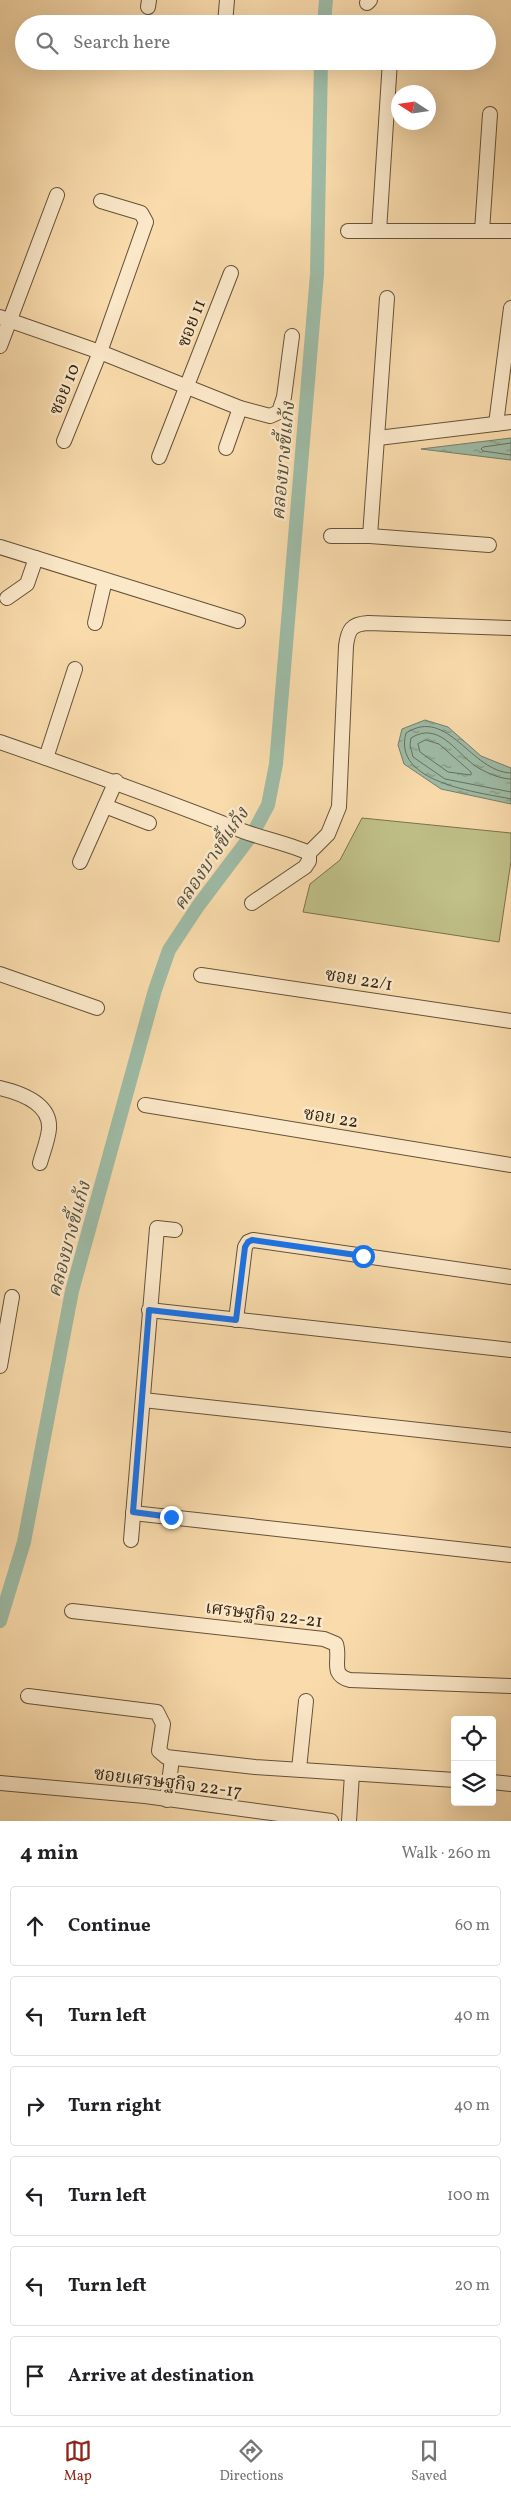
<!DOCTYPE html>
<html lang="en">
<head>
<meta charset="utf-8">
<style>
  :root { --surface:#fff; --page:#f6f6f6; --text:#202124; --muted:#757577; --line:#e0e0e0; --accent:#8f2418 }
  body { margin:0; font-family:Vollkorn,"Noto Serif Thai",serif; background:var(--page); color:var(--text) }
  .controls { position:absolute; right:15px; bottom:15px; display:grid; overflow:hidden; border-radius:5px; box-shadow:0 5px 20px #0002 }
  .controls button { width:45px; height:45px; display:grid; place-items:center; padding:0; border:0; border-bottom:1px solid var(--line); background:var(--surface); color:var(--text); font:25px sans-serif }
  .compass { position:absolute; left:391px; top:85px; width:45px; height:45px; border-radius:50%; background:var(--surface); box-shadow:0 5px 20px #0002; rotate:282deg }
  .stop { position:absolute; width:15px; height:15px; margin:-11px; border:4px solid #1a73e8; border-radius:50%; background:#fff }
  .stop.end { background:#1a73e8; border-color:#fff; box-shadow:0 1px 5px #0008 }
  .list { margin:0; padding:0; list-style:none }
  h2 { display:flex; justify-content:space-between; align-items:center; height:65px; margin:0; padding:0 20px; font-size:21px }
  h2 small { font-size:16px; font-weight:400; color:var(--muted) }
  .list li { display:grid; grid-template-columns:32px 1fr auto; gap:15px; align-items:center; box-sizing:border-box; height:80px; margin:0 10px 10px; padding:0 10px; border:1px solid var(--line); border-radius:5px }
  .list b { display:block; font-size:19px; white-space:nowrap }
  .list em { font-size:16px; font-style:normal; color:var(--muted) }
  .icon { flex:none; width:28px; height:28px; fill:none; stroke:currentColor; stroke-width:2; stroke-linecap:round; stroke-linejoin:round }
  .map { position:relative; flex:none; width:511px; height:1821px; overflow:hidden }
  .search { position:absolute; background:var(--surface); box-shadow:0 5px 20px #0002; left:15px; right:15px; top:15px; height:55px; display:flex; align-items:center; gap:12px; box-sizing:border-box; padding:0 18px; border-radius:28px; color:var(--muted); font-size:19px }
  .sheet { height:605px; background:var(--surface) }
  nav { display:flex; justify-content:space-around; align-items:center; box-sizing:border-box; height:70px; border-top:1px solid var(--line); background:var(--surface); font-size:14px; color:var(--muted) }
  nav a { display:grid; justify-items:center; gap:2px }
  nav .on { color:var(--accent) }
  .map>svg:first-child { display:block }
</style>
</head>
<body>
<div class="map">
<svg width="511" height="1821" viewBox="0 0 511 1821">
  <defs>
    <pattern id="water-ripples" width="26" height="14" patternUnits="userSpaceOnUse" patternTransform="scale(1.25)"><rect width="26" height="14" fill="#9ebba6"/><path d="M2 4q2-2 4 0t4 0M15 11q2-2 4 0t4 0" fill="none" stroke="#829886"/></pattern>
  </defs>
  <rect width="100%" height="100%" fill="#f9dbac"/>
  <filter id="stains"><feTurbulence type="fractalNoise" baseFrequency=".004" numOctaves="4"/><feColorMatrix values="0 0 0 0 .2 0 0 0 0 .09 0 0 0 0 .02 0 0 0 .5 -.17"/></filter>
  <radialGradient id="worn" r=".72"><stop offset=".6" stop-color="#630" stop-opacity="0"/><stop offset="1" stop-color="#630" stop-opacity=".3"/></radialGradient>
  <polygon fill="#c0c088" stroke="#7a724e" points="362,818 511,833 511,861 499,942 303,912 310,884 340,860"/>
  <g fill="url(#water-ripples)" stroke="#747f6b">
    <polygon points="511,438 511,460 421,449"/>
    <polygon points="425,720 448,727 481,756 511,768 511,804 441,789 404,764 398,745 402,729"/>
  </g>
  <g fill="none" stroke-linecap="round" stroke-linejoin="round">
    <g stroke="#69705c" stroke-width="1">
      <polyline points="511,443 483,447 481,449 483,451 511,455"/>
      <polygon points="426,740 439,744 471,772 471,775 448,772 420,752 418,744"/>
      <path d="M511 773C471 772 448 706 406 733 392 783 478 792 511 799"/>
      <path d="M511 779C500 779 484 772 474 765 455 751 438 721 411 738L410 745 413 757 445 779 511 792"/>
    </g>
    <g stroke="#9ebba6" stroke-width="14">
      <polyline points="324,24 326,0"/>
      <polyline points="0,1621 24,1542 72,1291 155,990 169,950 198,906 253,833 268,805 276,764 317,274 321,61"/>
    </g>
    <g stroke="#655239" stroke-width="16">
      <g id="minor">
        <polyline points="367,3 370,0"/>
        <polyline points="148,7 149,0"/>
        <polyline points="225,24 227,0"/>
        <polyline points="348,231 511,231"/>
        <polyline points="379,231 390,61"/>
        <polyline points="482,231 490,114"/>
        <polyline points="0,317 100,352 240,408 270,416 279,412 284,397 292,336"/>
        <polyline points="0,346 57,195"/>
        <polyline points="496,424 511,308"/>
        <polyline points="378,438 511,422"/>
        <polyline points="64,441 100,352 146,222 141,213 101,201"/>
        <polyline points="226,448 240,408"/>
        <polyline points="159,457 231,273"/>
        <polyline points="331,536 370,536 489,545"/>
        <polyline points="370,536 387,298"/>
        <polyline points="0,547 238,621"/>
        <polyline points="7,598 27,584 36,558"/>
        <polyline points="95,623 105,580"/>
        <path d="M0 742C81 770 161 799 240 830 263 839 287 843 309 853V861L305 867 252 903"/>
        <polyline points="46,758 75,669"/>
        <polyline points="105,806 149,823"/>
        <path d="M309 853 328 834 339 807 346 646C348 630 351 624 368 623L511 628"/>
        <polyline points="80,862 116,781"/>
        <polyline points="0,974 97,1008"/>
        <polyline points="201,975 511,1021"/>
        <path d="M0 1088C21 1093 51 1103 49 1129 48 1140 43 1152 40 1163"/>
        <polyline points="145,1105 511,1165"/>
        <polyline points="149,1310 511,1350"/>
        <polyline points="236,1320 245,1247 248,1242 253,1240 511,1277"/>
        <polyline points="0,1366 12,1297"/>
        <polyline points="143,1400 511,1440"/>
        <polyline points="133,1513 511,1555"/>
        <polyline points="131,1540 157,1228 175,1230"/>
        <path d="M72 1611 324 1639 336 1644C341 1659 329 1675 350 1680L511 1686"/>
        <polyline points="28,1696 157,1712 163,1724 159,1751 166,1757 255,1767 455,1780"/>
        <polyline points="299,1769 306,1701"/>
        <polyline points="492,1782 511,1784"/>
        <polyline points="0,1783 145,1796 331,1821"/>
        <polyline points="167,1800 172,1758"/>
        <polyline points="349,1821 352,1774"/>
      </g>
    </g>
    <use href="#minor" stroke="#fbe8c9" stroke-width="14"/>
  </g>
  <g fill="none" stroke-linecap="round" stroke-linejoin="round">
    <polyline stroke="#1a73e8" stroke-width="6" points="171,1517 133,1512 149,1310 236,1320 245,1247 248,1242 252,1240 363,1256"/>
  </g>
  <g text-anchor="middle" stroke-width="5" stroke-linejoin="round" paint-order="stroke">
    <g font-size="18" fill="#342513" stroke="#fbe8c9">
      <text transform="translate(191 323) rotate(-69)" y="6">ซอย 11</text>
      <text transform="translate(64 389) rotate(-68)" y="6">ซอย 10</text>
      <text transform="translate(359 979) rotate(9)" y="6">ซอย 22/1</text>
      <text transform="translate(331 1117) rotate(9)" y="6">ซอย 22</text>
      <text transform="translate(264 1614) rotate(7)" y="6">เศรษฐกิจ 22-21</text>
      <text transform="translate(168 1782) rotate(7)" y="6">ซอยเศรษฐกิจ 22-17</text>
    </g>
    <g font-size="19" font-style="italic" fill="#54523f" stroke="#fbe8c9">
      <text transform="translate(282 461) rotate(-85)" y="7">คลองบางขี้แก้ง</text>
      <text transform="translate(210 858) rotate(-56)" y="7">คลองบางขี้แก้ง</text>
      <text transform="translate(68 1239) rotate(-75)" y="7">คลองบางขี้แก้ง</text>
    </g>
  </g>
  <rect width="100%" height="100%" filter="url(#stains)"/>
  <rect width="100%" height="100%" fill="url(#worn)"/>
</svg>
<div class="controls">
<button><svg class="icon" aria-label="locate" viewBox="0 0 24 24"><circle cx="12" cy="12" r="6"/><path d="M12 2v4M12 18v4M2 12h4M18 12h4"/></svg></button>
<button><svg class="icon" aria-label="layers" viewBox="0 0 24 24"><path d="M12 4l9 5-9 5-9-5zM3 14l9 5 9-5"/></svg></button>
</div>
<svg class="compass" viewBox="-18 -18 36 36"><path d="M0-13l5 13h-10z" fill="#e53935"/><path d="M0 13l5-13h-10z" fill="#757577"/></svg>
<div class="stop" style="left:363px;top:1256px"></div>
<div class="stop end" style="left:171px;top:1517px"></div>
<div class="search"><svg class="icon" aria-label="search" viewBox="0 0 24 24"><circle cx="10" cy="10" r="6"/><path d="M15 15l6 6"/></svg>Search here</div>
</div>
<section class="sheet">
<h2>4 min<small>Walk · 260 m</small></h2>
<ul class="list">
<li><svg class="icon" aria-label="ahead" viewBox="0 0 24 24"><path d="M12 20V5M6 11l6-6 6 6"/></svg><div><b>Continue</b></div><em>60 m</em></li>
<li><svg class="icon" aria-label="left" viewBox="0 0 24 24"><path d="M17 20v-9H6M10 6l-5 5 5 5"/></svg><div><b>Turn left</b></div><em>40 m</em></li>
<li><svg class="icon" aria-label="right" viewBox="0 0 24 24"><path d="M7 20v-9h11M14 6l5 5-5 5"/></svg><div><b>Turn right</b></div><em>40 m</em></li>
<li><svg class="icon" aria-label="left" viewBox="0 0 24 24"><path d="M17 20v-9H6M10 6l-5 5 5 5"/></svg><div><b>Turn left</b></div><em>100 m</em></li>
<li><svg class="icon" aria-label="left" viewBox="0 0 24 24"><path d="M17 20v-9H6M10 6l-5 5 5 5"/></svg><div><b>Turn left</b></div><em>20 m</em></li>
<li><svg class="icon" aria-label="arrive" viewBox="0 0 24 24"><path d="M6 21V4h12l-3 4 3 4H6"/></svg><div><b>Arrive at destination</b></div></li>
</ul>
</section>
<nav>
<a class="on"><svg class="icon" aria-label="map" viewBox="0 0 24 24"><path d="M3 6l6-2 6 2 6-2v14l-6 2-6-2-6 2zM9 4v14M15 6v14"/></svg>Map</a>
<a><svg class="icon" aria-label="directions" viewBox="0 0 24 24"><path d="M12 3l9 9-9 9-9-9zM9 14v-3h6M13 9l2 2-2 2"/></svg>Directions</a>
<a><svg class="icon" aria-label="saved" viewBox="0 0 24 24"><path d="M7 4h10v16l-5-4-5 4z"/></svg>Saved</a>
</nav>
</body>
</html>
